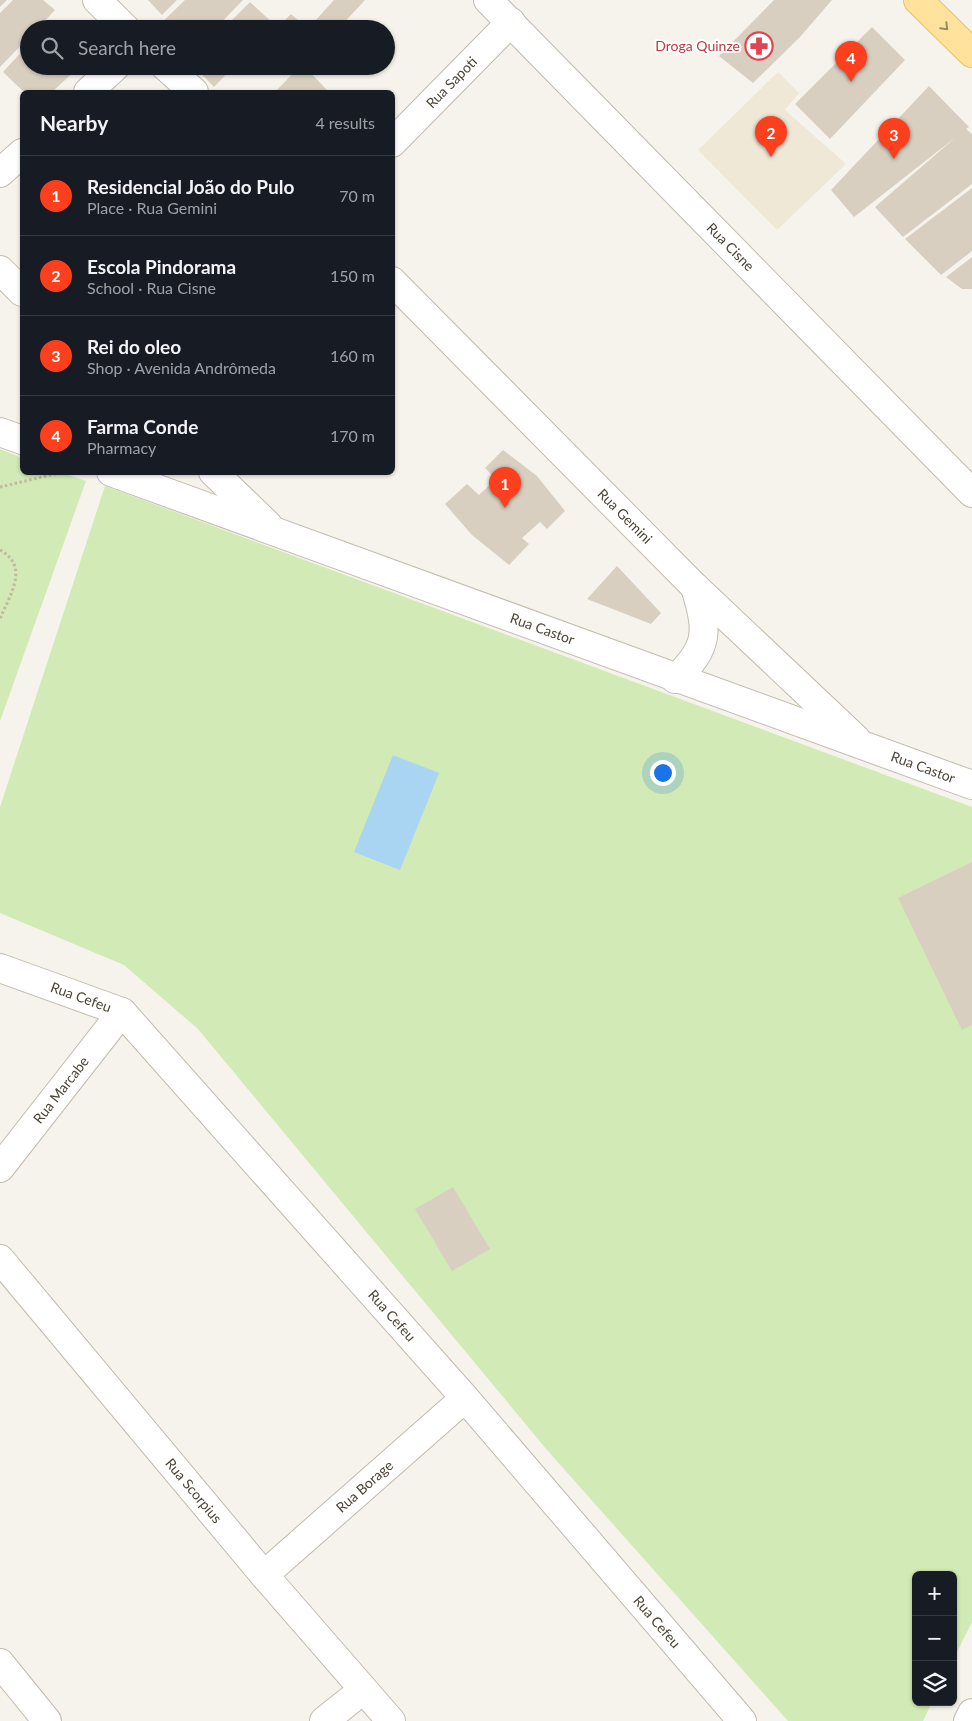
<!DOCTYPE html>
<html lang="en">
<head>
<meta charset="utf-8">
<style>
  :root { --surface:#171b24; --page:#20242c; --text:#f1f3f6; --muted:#9ea1a6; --line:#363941; --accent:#fc3f1d }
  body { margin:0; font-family:Lato,sans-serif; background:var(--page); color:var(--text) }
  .controls { position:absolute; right:15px; bottom:15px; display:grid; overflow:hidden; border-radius:8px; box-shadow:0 1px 4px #0004 }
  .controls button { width:45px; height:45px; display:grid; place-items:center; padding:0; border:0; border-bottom:1px solid var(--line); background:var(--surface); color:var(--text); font:25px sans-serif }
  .you { position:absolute; left:662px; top:772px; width:18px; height:18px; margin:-12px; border:4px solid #fff; border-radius:50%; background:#1a73e8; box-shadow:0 0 0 8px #1a73e833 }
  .badge { display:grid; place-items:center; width:32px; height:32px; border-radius:50%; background:var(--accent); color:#fff; font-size:16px; font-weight:700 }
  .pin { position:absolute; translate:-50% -41px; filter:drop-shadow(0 1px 2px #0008) }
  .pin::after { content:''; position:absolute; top:26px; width:18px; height:15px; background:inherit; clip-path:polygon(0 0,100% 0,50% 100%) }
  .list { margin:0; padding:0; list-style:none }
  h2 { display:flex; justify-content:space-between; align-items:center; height:65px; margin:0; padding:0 20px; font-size:21px }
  h2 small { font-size:16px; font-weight:400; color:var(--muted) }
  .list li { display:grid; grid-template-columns:32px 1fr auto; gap:15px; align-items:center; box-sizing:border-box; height:80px; padding:0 20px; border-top:1px solid var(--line) }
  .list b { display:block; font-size:19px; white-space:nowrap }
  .list p { margin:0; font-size:16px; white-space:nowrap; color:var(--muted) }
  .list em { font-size:16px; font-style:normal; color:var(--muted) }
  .icon { flex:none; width:28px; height:28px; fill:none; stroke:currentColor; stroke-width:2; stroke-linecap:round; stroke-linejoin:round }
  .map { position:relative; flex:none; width:972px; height:1721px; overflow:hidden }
  .search { position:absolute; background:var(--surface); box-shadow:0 1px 4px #0004; left:20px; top:20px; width:375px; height:55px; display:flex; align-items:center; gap:12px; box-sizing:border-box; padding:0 18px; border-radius:28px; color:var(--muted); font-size:19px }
  .panel { position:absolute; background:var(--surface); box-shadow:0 1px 4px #0004; left:20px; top:90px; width:375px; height:385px; border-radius:8px }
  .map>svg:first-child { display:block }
</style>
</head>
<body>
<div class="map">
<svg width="972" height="1721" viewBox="0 0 972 1721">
  <rect width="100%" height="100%" fill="#f6f3ec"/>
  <polygon fill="#efe8d6" points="778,72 799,93 785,110 846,164 777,230 698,150"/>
  <g fill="#d2eab5">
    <polygon points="0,449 22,458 22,472 63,473 86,481 0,721"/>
    <polygon points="105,486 972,807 972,1622 953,1660 953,1575 916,1575 916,1702 932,1702 923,1721 788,1721 547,1450 198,1029 124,965 0,913 0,807"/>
  </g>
  <polygon fill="#a9d4f2" points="393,755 439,773 400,870 354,852"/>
  <g fill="#d8cfc1">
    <polygon points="0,0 7,0 0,7"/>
    <polygon points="13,0 43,0 55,10 37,29 29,29 29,37 0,67 0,13"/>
    <polygon points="148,0 177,0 162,15"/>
    <polygon points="185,0 243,0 215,29 155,29"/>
    <polygon points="334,0 365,0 338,29 325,29 315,21"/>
    <polygon points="774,0 832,0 800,37 753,83 719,56"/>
    <polygon points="250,2 274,24 269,29 223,29"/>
    <polygon points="291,14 308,29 276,29"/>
    <polygon points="872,27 905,60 830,139 795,104"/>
    <polygon points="29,44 29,66 80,66 52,92 24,92 3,72"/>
    <polygon points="194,66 234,66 214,87"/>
    <polygon points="300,66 304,66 327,90 325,92 275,92"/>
    <polygon points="929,86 969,127 966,129 972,134 972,184 903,237 875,207 956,137 854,217 831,190"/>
    <polygon points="972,188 972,251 941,275 905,239"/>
    <polygon points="972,257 972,289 962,289 946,277"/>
    <polygon points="503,450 537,476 565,511 547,529 540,522 522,538 529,544 509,565 472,535 445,504 467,484 479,495 496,479 485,468"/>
    <polygon points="617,566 661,613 651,624 587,599"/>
    <polygon points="972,862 972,1025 962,1030 898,898"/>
    <polygon points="453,1187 490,1249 452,1271 415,1209"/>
  </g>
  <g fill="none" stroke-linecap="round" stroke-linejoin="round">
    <g stroke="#c2bbae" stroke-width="30">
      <g id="minor">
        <polyline points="97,0 126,29"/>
        <path id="s1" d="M488 0 972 493"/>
        <polyline points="165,66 194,92"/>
        <polyline points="88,92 116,66"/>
        <path id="s2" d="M392 143 511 22"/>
        <polyline points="0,173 22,153"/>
        <polyline points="0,270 22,292"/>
        <path id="s3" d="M392 281 694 586 856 739"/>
        <polyline points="0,432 22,440"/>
        <path id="s4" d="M111 472 972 785"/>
        <polyline points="213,472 268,525"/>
        <path d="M675 679C710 647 708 630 695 587"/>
        <path id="s5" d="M0 968 122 1012 465 1398 742 1721"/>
        <path id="s6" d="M0 1168 122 1012"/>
        <path id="s7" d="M0 1259 264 1575 391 1721"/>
        <path id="s8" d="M264 1575 465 1398"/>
        <polyline points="0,1663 47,1721"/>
        <polyline points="324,1721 363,1690"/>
        <polyline points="968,1721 972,1713"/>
      </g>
    </g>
    <g stroke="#e6c16a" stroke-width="30">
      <polyline id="major" points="918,0 972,53"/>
    </g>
    <g stroke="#c4b79f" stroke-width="3" stroke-dasharray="2.5 2.5" stroke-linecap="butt">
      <polyline points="0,487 63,472"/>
      <path d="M0 550C30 567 10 594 0 619"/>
    </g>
    <use href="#minor" stroke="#fff" stroke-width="28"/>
    <use href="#major" stroke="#ffe39c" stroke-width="28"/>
  </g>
  <defs><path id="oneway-chevron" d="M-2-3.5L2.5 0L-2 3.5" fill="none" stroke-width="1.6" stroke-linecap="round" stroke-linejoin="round" transform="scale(1.25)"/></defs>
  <use stroke="#9c8c66" href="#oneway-chevron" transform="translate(945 27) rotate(45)"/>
  <defs>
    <g id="pharmacy-ring" transform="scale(1.4375)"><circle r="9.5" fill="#fff" stroke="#e0444e" stroke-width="1.5"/><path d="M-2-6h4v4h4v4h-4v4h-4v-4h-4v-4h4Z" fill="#e0444e"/></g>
  </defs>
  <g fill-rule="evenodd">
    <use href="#pharmacy-ring" x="759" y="46"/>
  </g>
  <g text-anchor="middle" stroke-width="4" stroke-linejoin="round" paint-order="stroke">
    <g font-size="14" fill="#be3a42" stroke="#fff" text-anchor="end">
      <text x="740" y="51">Droga Quinze</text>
    </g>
    <g font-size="14" fill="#4b4439" stroke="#fff">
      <text dy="5" stroke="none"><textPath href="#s2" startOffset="85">Rua Sapoti</textPath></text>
      <text dy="5" stroke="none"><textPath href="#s1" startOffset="346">Rua Cisne</textPath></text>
      <text dy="5" stroke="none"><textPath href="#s3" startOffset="331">Rua Gemini</textPath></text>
      <text dy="5" stroke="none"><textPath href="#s4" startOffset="459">Rua Castor</textPath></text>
      <text dy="5" stroke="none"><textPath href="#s4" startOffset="864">Rua Castor</textPath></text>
      <text dy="5" stroke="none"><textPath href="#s5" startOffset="86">Rua Cefeu</textPath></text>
      <text dy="5" stroke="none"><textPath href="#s6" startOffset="99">Rua Marcabe</textPath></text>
      <text dy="5" stroke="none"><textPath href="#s5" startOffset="536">Rua Cefeu</textPath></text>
      <text dy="5" stroke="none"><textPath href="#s8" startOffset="134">Rua Borage</textPath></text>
      <text dy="5" stroke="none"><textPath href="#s7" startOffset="302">Rua Scorpius</textPath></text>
      <text dy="5" stroke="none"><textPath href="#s5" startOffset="941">Rua Cefeu</textPath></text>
    </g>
  </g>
</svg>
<div class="controls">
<button>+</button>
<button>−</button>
<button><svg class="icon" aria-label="layers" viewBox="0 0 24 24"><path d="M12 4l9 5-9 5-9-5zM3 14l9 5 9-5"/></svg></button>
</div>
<div class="you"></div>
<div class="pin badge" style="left:505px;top:508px">1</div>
<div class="pin badge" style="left:771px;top:157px">2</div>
<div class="pin badge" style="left:894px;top:159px">3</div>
<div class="pin badge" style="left:851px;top:82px">4</div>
<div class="search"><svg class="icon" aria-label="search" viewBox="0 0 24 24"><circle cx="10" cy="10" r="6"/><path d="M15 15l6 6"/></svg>Search here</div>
<section class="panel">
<h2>Nearby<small>4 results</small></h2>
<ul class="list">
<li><span class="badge">1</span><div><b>Residencial João do Pulo</b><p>Place · Rua Gemini</p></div><em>70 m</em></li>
<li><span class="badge">2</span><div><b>Escola Pindorama</b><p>School · Rua Cisne</p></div><em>150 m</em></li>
<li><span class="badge">3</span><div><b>Rei do oleo</b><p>Shop · Avenida Andrômeda</p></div><em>160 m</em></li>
<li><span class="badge">4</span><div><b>Farma Conde</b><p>Pharmacy</p></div><em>170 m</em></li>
</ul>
</section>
</div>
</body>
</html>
